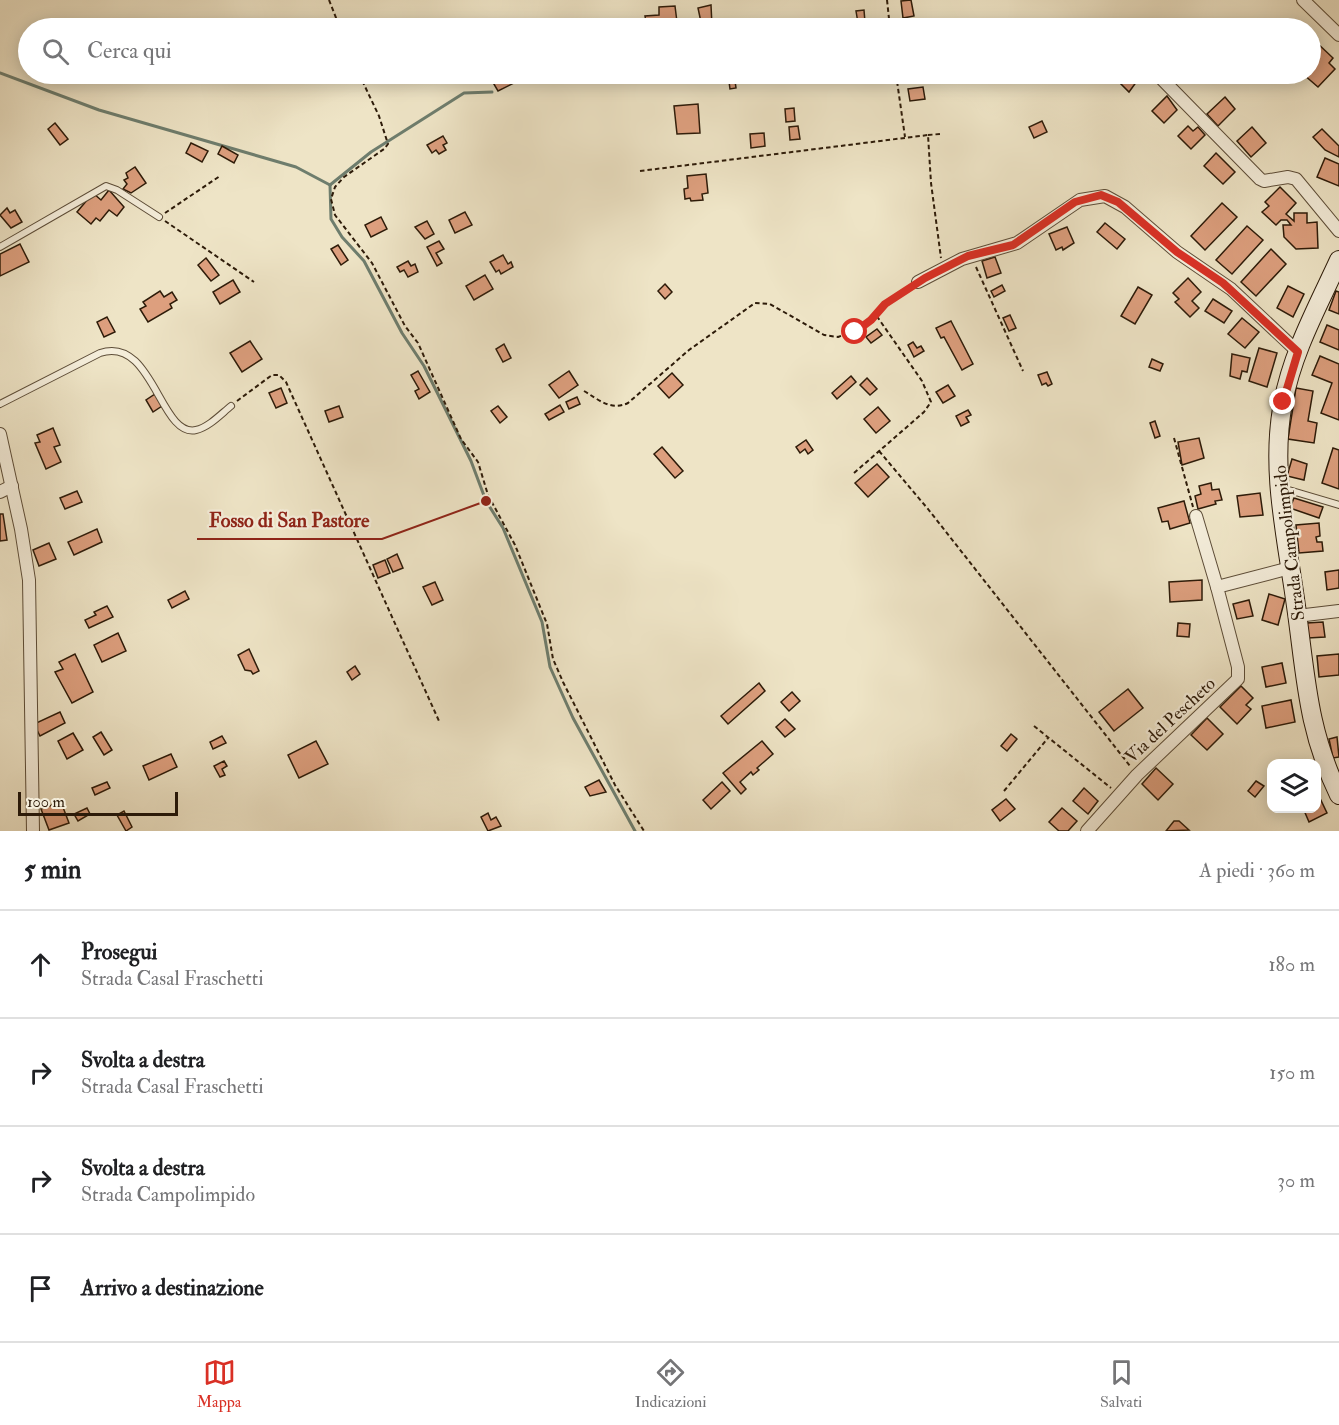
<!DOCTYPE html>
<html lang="it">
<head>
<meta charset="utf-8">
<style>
  :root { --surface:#fff; --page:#f2f2f2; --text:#202124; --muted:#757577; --line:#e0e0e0; --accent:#d93025 }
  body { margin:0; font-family:"IM FELL Double Pica",serif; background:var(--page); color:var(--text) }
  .controls { position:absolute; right:18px; bottom:18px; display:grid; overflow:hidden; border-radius:12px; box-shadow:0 3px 15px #0003 }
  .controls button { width:54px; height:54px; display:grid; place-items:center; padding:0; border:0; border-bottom:2px solid var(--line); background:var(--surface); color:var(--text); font:30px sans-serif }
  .scale { position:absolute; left:18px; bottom:15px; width:160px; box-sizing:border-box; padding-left:6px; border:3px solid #2d1b09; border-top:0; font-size:16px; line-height:21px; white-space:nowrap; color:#2d1b09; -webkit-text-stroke:4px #f4edda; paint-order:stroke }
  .stop { position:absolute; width:18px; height:18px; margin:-14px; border:4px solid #d93025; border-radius:50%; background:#fff }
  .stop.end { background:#d93025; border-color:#fff; box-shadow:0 2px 6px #0008 }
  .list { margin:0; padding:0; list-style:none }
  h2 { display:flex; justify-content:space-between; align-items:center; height:78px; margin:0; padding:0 24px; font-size:26px }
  h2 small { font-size:20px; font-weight:400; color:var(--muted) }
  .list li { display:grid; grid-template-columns:39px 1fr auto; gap:18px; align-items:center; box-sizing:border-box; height:108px; padding:0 24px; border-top:2px solid var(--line) }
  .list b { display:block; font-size:22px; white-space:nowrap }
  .list p { margin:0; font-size:20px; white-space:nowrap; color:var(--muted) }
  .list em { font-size:20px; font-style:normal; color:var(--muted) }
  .icon { flex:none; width:33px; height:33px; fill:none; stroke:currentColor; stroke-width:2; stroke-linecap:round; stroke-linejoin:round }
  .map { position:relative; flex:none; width:1339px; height:831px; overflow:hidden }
  .search { position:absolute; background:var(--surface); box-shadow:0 3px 15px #0003; left:18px; right:18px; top:18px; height:66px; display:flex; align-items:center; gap:15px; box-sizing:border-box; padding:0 21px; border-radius:33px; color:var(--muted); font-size:22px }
  .sheet { height:510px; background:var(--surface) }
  nav { display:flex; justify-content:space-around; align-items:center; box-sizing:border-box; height:84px; border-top:2px solid var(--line); background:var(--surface); font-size:16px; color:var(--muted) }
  nav a { display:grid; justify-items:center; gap:3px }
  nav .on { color:var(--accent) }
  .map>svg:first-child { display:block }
</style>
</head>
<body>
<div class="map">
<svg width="1339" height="831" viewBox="0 0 1339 831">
  <rect width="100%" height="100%" fill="#eee4c6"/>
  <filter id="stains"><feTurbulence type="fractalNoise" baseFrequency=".00333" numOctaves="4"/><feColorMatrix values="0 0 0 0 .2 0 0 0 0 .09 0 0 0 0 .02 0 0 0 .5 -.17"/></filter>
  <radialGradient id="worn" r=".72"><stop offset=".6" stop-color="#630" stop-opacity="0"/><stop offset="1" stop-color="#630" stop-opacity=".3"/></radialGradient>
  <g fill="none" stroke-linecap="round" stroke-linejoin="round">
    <g stroke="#6e7d6d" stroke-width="3">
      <polyline points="0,73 99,110 296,167 330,185"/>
      <polyline points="330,185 331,219 342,237 364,261 402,333 424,366 471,461 486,501 503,528 542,622 550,667 573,718 635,831"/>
      <polyline points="330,185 371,152 464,93 492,92"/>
    </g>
  </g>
  <g fill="#dd9f7e" stroke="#2d1b09" stroke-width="1.5">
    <polygon points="911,0 914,16 903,18 901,1"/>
    <polygon points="711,5 712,26 702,27 698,8"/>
    <polygon points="675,6 677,22 669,23 669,28 647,28 645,16 659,15 659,7"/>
    <polygon points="864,10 865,22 858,23 856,11"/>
    <polygon points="1315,41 1333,58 1329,63 1335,69 1318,87 1303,74 1310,74 1310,45"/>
    <polygon points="488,74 514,74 518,81 498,91"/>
    <polygon points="601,74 621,74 622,76 604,82"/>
    <polygon points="728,74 734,74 736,88 730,89"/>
    <polygon points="1111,74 1136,74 1140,77 1129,92"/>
    <polygon points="923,87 925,99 910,101 908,89"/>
    <polygon points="1167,96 1177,110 1164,123 1152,111"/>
    <polygon points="1225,97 1235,109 1218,126 1207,114"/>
    <polygon points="698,104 700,133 677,134 674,106"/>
    <polygon points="794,108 795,121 786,122 785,109"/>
    <polygon points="1042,121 1047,132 1034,138 1029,127"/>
    <polygon points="55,123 68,139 60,145 48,129"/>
    <polygon points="798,126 800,139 790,140 789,127"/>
    <polygon points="1188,126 1193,131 1198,127 1205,135 1191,149 1178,136"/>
    <polygon points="1252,127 1266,143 1251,157 1237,141"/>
    <polygon points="1322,129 1339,146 1339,157 1325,150 1313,137"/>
    <polygon points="764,133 765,146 751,148 750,134"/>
    <polygon points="443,136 447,143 443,145 446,150 439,154 436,150 432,153 427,145"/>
    <polygon points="191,143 208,151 202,162 186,153"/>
    <polygon points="222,146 238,155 234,163 218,154"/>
    <polygon points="1216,153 1235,172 1223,184 1204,166"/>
    <polygon points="1325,158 1339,164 1339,186 1317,177"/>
    <polygon points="135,167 146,183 131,193 123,189 127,184 124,180 128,178 126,173"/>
    <polygon points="706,174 708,193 702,194 703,200 691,201 690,198 685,199 684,189 688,188 687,176"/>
    <polygon points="1280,187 1296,203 1286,214 1294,221 1294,213 1307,213 1307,223 1317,222 1318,248 1296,249 1284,237 1283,225 1291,225 1287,220 1281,220 1276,225 1262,212 1269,206 1265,202"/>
    <polygon points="109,190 124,207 117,216 109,210 100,221 96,218 91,224 77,212 93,193 101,200"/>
    <polygon points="1222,203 1237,217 1205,250 1191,236"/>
    <polygon points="7,208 10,213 15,210 22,222 11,228 0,215"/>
    <polygon points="465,212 472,225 455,233 449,220"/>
    <polygon points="381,217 387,229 371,237 365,225"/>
    <polygon points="427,221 434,234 425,239 415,227"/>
    <polygon points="1105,223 1125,239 1117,249 1097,232"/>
    <polygon points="1247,226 1263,240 1232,274 1216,260"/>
    <polygon points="1067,227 1074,243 1063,250 1062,247 1056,250 1049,234"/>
    <polygon points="439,241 444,249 436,253 442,263 437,266 427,247"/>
    <polygon points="20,244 29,262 0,276 0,254"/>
    <polygon points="338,245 348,260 341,265 331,249"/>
    <polygon points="1271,249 1286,264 1256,296 1241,282"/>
    <polygon points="503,255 508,264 511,262 513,267 501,274 499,270 496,272 490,262"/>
    <polygon points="995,257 1001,273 987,278 982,261"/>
    <polygon points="206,258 219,275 211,281 198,265"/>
    <polygon points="408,261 411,266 415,264 418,272 408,277 404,270 400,272 397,267"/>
    <polygon points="485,275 493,289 474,300 466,286"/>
    <polygon points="1188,278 1201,292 1192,301 1199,308 1190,317 1175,302 1179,299 1173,293"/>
    <polygon points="233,280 240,292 220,304 213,292"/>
    <polygon points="665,284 672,292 665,299 658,291"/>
    <polygon points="1002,285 1005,291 994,297 991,291"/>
    <polygon points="1288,286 1304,294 1293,317 1277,308"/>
    <polygon points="1138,287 1152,295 1135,324 1121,316"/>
    <polygon points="160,291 164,297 172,292 177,300 170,304 172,308 148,322 140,309 146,306 143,302"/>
    <polygon points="1336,291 1339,292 1339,314 1329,310"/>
    <polygon points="1213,299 1232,311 1224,323 1205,311"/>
    <polygon points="1010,315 1016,328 1009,331 1003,318"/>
    <polygon points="107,317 115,332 104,337 97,322"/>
    <polygon points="1242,318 1259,332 1245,348 1228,334"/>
    <polygon points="951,321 973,364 962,370 944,337 941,338 936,328"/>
    <polygon points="1327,325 1339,330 1339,350 1320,342"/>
    <polygon points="877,329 882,335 871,343 866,337"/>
    <polygon points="250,341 262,359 242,372 230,353"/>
    <polygon points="913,342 917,348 921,346 924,351 914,357 908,345"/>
    <polygon points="504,344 511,358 503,362 496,349"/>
    <polygon points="1259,348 1277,353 1267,387 1249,381"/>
    <polygon points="1232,354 1250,358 1247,372 1242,371 1240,379 1230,376"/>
    <polygon points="1320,356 1339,364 1339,420 1321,413 1332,383 1312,375"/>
    <polygon points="1152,359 1163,364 1160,371 1149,367"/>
    <polygon points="418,371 430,392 419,399 415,391 419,389 411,375"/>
    <polygon points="569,371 578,385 559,398 549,385"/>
    <polygon points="1047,372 1052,384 1048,386 1046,383 1042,385 1038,375"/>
    <polygon points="672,373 683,385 669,398 658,386"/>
    <polygon points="851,376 856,382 837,399 832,393"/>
    <polygon points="867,378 877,389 870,395 860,385"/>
    <polygon points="948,385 955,396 943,403 936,392"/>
    <polygon points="281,388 287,403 276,408 269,393"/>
    <polygon points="1296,388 1313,391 1308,421 1317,423 1314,443 1288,439"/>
    <polygon points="155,394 162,406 153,412 146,400"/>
    <polygon points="577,397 580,404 569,409 566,402"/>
    <polygon points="560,405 564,412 549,420 545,414"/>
    <polygon points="339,406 343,417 329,422 325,411"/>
    <polygon points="498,406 507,417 500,423 491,411"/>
    <polygon points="878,407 890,421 876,433 864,419"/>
    <polygon points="968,410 971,415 966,417 969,422 961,426 956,416"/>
    <polygon points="1155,421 1160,436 1155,438 1150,423"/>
    <polygon points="53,428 60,445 54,447 61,462 46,469 35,443 40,442 37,435"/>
    <polygon points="1199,438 1204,458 1182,465 1178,442"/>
    <polygon points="806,440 813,450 808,454 805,449 800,453 796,447"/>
    <polygon points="662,447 683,471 675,478 654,454"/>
    <polygon points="1333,448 1339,450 1339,489 1322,483"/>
    <polygon points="1292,459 1307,464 1304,480 1287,476"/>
    <polygon points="877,464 889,477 868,497 855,483"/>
    <polygon points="1211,483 1212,490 1219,489 1222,500 1215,501 1216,504 1198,509 1195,496 1201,494 1199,486"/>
    <polygon points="77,491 82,502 65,509 60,498"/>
    <polygon points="1260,493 1263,515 1240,517 1237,496"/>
    <polygon points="1294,498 1323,507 1319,518 1290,508"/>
    <polygon points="1184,501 1190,523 1170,529 1168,521 1162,522 1158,508"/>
    <polygon points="0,514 3,514 7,540 0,541"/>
    <polygon points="1319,523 1320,536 1316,537 1317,542 1322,542 1323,551 1299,553 1296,525"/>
    <polygon points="97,529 102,542 74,555 68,542"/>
    <polygon points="49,543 56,559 39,566 33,550"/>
    <polygon points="397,554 403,568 393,572 387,559"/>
    <polygon points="385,560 390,573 378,578 373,565"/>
    <polygon points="1339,570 1339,588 1327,590 1325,572"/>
    <polygon points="1202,580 1202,600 1170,602 1169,582"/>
    <polygon points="435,582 443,600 432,605 423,587"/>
    <polygon points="185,591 189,599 172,608 168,600"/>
    <polygon points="1269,594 1285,599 1278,625 1262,620"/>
    <polygon points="1249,600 1253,616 1237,619 1233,604"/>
    <polygon points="107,606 113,617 89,628 85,620 96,615 94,612"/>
    <polygon points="1323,622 1325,637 1308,638 1307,623"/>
    <polygon points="1178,623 1190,624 1189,637 1177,636"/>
    <polygon points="118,633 126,651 102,662 94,645"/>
    <polygon points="249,649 259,671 253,674 251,671 245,670 238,655"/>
    <polygon points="75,654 93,692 72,703 55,672 63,669 59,662"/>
    <polygon points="1339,654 1339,675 1319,677 1317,656"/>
    <polygon points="1282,663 1286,683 1266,687 1262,667"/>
    <polygon points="355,666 360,674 352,680 347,672"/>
    <polygon points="759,683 765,691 728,724 721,716"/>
    <polygon points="1241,686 1253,698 1246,705 1251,709 1237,724 1220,707"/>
    <polygon points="1128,689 1143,708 1114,731 1099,712"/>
    <polygon points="792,692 800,701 789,711 781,702"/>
    <polygon points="1291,700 1295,722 1266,728 1262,706"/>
    <polygon points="60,712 65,723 40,736 34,724"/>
    <polygon points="1207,718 1223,734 1207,750 1191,735"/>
    <polygon points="785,719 795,729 785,737 776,727"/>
    <polygon points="101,732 112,750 104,755 93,737"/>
    <polygon points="73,733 83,750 67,759 58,741"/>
    <polygon points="1011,734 1017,739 1007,751 1001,746"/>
    <polygon points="222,736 226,743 213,749 210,742"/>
    <polygon points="1337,737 1339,757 1333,758 1329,739"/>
    <polygon points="316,741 328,764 299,778 288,755"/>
    <polygon points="762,741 773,754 757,768 759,770 753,775 751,772 740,782 746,789 741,794 723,773"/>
    <polygon points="171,754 177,767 149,780 143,766"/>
    <polygon points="224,761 227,766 222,769 225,775 220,777 214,766"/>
    <polygon points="1156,768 1173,784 1158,800 1142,784"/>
    <polygon points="599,780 606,792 590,796 585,787"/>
    <polygon points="1256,781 1264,786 1255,797 1248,791"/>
    <polygon points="107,782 110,788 95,795 92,788"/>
    <polygon points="722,782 730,791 711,809 703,800"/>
    <polygon points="1084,788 1098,801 1088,814 1073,801"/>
    <polygon points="1317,792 1327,813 1309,822 1303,808 1316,808"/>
    <polygon points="1006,799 1015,809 1000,821 992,810"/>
    <polygon points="61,802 69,823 49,830 41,809"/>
    <polygon points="87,808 90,814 78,821 74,814"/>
    <polygon points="1062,808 1077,821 1068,831 1059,831 1049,822"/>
    <polygon points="124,811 132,827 126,831 117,815"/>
    <polygon points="488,813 491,820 496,817 501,826 488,831 481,817"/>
    <polygon points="1174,821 1179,821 1189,830 1166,831"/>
  </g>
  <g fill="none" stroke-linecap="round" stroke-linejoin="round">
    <g stroke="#5d4d38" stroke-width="8">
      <g id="lane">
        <polyline points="0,247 106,186 117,190 159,217"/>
        <path d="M0 404 100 353C153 335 160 438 196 430 209 427 221 414 231 406"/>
        <polyline points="1282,488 1339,505"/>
      </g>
    </g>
    <g stroke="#5d4d38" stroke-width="14">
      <g id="street">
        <polyline points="1303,0 1339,35"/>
        <polyline points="1157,74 1260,179 1264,181 1288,177 1296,179 1339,231"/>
        <polyline points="918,282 962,259 1017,243 1080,200 1105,196 1125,207 1177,252 1231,289 1298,352"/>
        <polyline points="0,434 21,529 29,580 33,831"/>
        <polyline points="0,492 12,486"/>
        <polyline points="1196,516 1217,587"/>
        <polyline points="1297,616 1339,611"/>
        <polyline points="1087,831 1137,775 1238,679 1238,667 1217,587 1290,568"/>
      </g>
    </g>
    <g stroke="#2d1b09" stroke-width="20">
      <path id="secondary" d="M1339 260C1318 306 1292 353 1283 403 1270 471 1287 539 1296 606 1306 676 1307 729 1339 795"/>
    </g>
    <g stroke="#2d1b09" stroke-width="2" stroke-dasharray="4.5 3" stroke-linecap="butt">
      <polyline points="329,0 340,28"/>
      <polyline points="887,0 890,28"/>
      <polyline points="359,74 379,116 388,144 384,149 344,177 335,187 331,199 335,215 372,263 405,326 418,343 461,439 478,462 488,495 515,545 547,624 553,659 563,682 615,785 644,831"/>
      <polyline points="896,74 905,137"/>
      <polyline points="928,135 940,134"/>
      <polyline points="640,171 928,135 931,183 941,258"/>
      <polyline points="165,213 220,176"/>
      <polyline points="165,221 254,282"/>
      <polyline points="976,267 1023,371"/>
      <path d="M584 391C599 400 611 411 628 403L689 350 755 303 770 304 824 335 838 337 861 328 886 304 910 287"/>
      <polyline points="237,401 272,375 279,375 286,382 439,721"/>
      <polyline points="1174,438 1193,507"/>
      <polyline points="879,451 928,509 1130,766"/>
      <polyline points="854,473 924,412 931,402 922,381 876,315"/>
      <polyline points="1034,726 1111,788"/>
      <polyline points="1004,791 1048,738"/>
    </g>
    <use href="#lane" stroke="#f4edda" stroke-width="6"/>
    <use href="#street" stroke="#f4edda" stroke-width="12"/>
    <use href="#secondary" stroke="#f4edda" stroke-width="18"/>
  </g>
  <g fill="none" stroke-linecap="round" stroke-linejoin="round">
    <polyline stroke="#d93025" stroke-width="8" points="855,332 871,320 885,304 925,278 968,256 1013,245 1075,202 1101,195 1118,202 1177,252 1223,283 1298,352 1283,402"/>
  </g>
  <g text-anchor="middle" stroke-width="4.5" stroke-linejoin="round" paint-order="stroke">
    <g font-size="18" fill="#2d1b09" stroke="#f4edda">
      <text transform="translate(1289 543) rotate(-97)" y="6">Strada Campolimpido</text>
      <text transform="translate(1170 720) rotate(-43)" y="6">Via del Pescheto</text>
    </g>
  </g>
  <path fill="none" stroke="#8f2418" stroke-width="2" d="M486 501L382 539H197"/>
  <circle fill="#8f2418" stroke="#f4edda" stroke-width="2" cx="486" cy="501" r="6"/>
  <g font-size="20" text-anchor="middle" font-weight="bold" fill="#8f2418" stroke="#f4edda" stroke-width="4.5" stroke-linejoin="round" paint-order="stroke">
    <text x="289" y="527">Fosso di San Pastore</text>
  </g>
  <rect width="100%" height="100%" filter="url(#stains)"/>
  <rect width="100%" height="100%" fill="url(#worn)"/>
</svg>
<div class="controls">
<button><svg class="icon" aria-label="layers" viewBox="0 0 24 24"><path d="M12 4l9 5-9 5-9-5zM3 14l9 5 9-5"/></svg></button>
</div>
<div class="scale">100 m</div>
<div class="stop" style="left:855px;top:332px"></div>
<div class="stop end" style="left:1283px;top:402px"></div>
<div class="search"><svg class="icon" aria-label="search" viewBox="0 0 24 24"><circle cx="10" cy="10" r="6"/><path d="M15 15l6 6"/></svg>Cerca qui</div>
</div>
<section class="sheet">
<h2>5 min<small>A piedi · 360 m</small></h2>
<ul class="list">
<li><svg class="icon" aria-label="ahead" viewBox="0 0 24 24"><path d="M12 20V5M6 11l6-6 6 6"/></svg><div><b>Prosegui</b><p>Strada Casal Fraschetti</p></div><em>180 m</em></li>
<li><svg class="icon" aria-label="right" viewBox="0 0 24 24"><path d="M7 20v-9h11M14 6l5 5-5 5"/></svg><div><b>Svolta a destra</b><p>Strada Casal Fraschetti</p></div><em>150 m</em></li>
<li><svg class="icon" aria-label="right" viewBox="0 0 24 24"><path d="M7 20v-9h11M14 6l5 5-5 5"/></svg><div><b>Svolta a destra</b><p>Strada Campolimpido</p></div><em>30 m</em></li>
<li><svg class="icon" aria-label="arrive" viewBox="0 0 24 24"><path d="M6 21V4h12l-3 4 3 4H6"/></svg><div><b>Arrivo a destinazione</b></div></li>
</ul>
</section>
<nav>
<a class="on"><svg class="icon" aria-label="map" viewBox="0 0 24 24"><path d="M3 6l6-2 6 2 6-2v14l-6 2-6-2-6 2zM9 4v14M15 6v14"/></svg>Mappa</a>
<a><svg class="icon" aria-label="directions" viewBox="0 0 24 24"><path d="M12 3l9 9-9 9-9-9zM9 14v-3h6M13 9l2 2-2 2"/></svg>Indicazioni</a>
<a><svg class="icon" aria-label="saved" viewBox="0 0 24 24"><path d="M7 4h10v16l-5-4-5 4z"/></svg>Salvati</a>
</nav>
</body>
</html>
